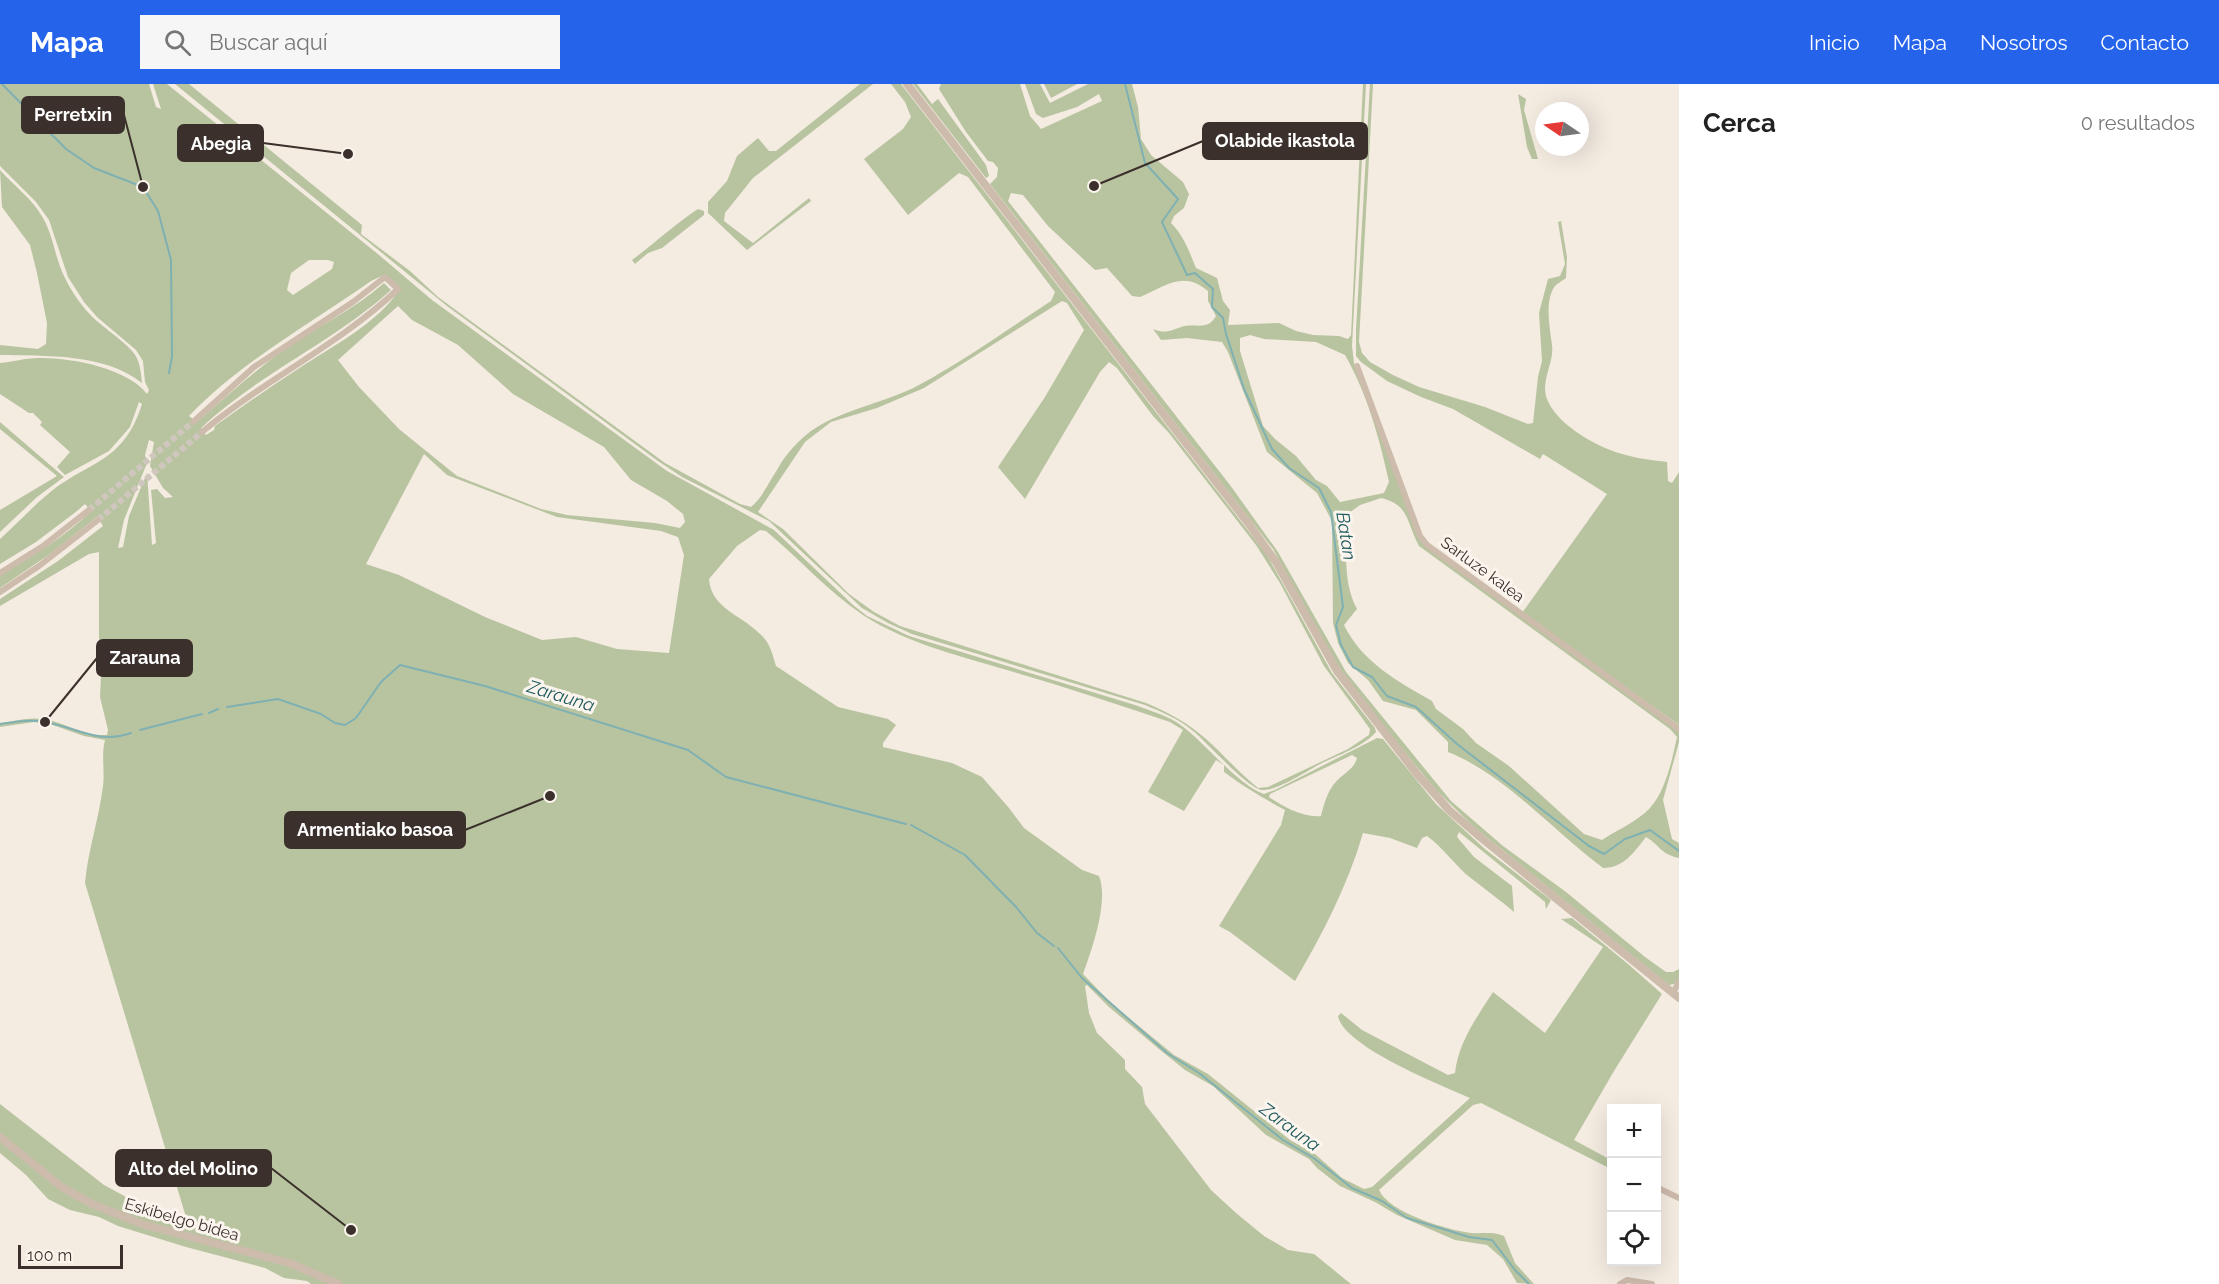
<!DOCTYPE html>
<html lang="es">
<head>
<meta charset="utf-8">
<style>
  :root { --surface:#fff; --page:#f6f6f6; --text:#222; --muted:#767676; --line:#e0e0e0; --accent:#2563eb }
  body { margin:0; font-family:Raleway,sans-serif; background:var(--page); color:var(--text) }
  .controls { position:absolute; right:18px; bottom:18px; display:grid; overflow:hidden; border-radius:0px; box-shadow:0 6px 24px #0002 }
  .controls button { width:54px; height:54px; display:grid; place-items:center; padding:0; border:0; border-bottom:2px solid var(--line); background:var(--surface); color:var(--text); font:30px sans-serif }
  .compass { position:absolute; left:1535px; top:18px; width:54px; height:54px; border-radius:50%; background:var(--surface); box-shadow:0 6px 24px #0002; rotate:283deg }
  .scale { position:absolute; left:18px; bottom:15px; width:105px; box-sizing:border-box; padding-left:6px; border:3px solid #3b302b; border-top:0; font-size:16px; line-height:21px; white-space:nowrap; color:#3b302b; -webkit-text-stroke:4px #fbf5ee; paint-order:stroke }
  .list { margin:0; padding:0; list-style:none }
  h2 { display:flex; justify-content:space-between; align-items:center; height:78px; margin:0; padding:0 24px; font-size:26px }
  h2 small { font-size:20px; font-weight:400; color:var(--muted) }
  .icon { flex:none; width:33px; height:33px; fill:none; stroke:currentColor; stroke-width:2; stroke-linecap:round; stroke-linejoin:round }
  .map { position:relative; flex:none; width:1679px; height:1200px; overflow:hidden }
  header { display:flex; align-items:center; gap:36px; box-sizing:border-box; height:84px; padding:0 30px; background:var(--accent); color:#fff }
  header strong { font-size:28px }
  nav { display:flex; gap:33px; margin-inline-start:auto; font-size:21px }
  .search { width:420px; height:54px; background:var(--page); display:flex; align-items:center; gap:15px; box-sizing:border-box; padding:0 21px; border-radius:0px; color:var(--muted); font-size:22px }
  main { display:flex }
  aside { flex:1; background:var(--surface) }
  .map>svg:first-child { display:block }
</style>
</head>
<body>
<header>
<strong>Mapa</strong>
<div class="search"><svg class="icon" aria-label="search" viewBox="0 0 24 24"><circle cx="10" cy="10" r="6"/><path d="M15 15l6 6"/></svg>Buscar aquí</div>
<nav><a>Inicio</a><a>Mapa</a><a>Nosotros</a><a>Contacto</a></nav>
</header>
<main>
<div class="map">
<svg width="1679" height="1200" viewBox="0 0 1679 1200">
  <rect width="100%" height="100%" fill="#f4ebe1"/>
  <g fill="#b8c4a0" fill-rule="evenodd">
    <path d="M0 0H149L156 23 161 25 153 0H167L379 171 432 216 667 387 774 446 853 521 867 532 909 552 1135 621C1151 627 1169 632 1182 642 1205 659 1239 702 1264 710L1275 706 1377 654 1383 655 1436 720 1485 765 1551 816 1546 825 1545 818 1459 748 1457 753 1474 773 1512 802 1514 828C1500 816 1486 806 1472 795 1455 782 1444 764 1427 752L1422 754 1417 764 1390 754 1363 749C1348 801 1322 851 1295 897L1230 848 1219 842 1281 741 1285 726C1263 714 1244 703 1224 688V681L1216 676 1184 727 1148 708 1183 646 1170 638C1119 621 1068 604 1017 589 965 573 909 561 863 531 827 507 799 474 766 447L760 446 737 462 709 495C711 524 741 531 759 549 770 558 772 569 776 582L838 623 888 635 896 641 883 659V663L952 679 982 693 1009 724 1024 744 1082 786 1099 792C1109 817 1092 865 1083 890L1112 920 1174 971 1208 990 1290 1056 1315 1070 1342 1094 1364 1105 1372 1103 1470 1014C1441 1001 1344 963 1338 932L1341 929 1362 946 1448 991 1455 989C1458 959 1477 933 1493 908L1545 949 1603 863 1561 835 1572 834 1628 880 1662 910 1614 987 1574 1056 1611 1076V1085L1481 1019 1473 1021 1379 1106C1389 1129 1448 1146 1471 1149 1483 1150 1492 1147 1504 1152L1515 1179 1534 1200 1517 1199 1503 1175 1487 1161 1455 1156 1397 1131 1375 1118 1340 1102 1317 1084 1309 1075 1266 1051 1213 1002 1185 986 1159 965 1109 923 1087 901 1085 902 1089 929 1097 949 1125 976V985L1142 1003 1145 1020 1211 1106 1236 1129 1264 1152 1288 1166 1314 1170 1351 1200H311L307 1197 284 1194 265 1184 186 1163 118 1142 99 1133 70 1126 48 1115 26 1091 0 1069V1020L104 1101 176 1140 184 1139 186 1133 85 799C88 766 99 735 103 702 105 687 101 671 105 656L84 652 50 640 34 638 0 643V639C14 637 28 633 43 635 65 638 80 652 107 651L108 646 100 613 102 571 99 554V468L89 470 0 522V515L58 477 103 442 97 433 50 470 0 504V491C32 472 65 453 91 427L85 420 77 427 36 458 0 480V455C16 441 31 424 48 410 89 376 123 380 142 320L139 318 130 343 109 367 65 391 57 383 70 368 40 341 42 338 33 329H29L0 310V279C13 278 25 274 38 274 69 273 128 284 147 310L149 306 145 298 143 277 136 266 97 233 84 218 68 193 49 136 36 118 0 82ZM309 176H328L334 178 332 185 293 211 287 206 291 189ZM384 191 399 206C378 239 331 263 298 285 270 303 243 322 215 342L214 346 206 351 201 344C258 290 332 259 391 206L384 199C355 225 319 241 287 264 255 286 226 313 197 338L189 332C242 277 310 240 371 197ZM398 222 412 236 458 261 513 310 604 363 631 396 667 417 683 430 685 438 680 444 655 439 567 431 541 425 457 392 399 345 359 303 338 276ZM149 356 154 358 150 382 163 404 173 413 165 414 157 405 151 406 156 459 152 461 147 389 129 432 123 463 118 464 124 436 147 379 145 371ZM424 370 447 391 557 433 661 447 678 453 684 471 669 569 617 565 576 553 542 556 485 533 399 491 366 480ZM1352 671 1357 674C1354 686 1342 690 1334 700 1327 709 1324 720 1321 732 1303 734 1283 722 1269 713L1270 710Z"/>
    <path d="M175 0H189L362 141 361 150 410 187 438 213 665 379 740 420 751 423C763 413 768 399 777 386 783 374 796 359 806 351 836 326 884 320 919 301 965 276 1008 245 1051 217L1055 208 968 93 959 89 908 131 864 75 903 45 911 33 905 18 891 0H901L1267 471 1332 589 1375 644 1376 648C1363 663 1338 671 1320 680 1307 687 1277 707 1262 706 1247 704 1208 659 1193 647 1179 635 1162 628 1145 621L912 550 888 539 862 524 769 437 682 393 658 377 447 222ZM1062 217 1067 219 1084 246 1045 313 998 383 1025 415 1100 288 1109 278 1117 284 1153 332 1169 349 1256 461 1280 499 1324 582 1370 645 1369 651 1348 665 1268 703 1258 704C1239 689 1224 671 1206 655 1188 639 1168 628 1146 619L900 542 874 528 849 510 783 445 758 428 805 358 831 338 877 324 924 304Z"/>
    <polygon points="860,0 873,0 753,94 725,129 724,137 753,159 809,114 811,117 747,166 708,129 708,118 727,97 737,72 758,54 769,67 776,67"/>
    <polygon points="913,0 917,0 932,20 938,15 986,81 989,92 986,94"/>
    <path d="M941 0H1020L1030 32 1041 45 1102 17 1099 10 1077 23 1043 34 1036 30 1025 0H1040L1050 19 1088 0H1132L1138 23 1141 55 1151 71 1183 98 1189 110 1184 124 1174 132 1171 139C1184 152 1189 167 1196 184L1217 194 1223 217 1230 226 1228 241 1279 239 1296 247 1313 251 1339 252 1348 255 1351 251 1363 0H1366L1352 262 1354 279 1361 298 1426 463 1679 647V658L1663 716 1672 755 1679 759V774C1660 770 1661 762 1646 753 1634 768 1624 784 1603 784 1555 748 1504 690 1448 668V658L1416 626 1383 617 1368 596 1348 579 1338 559 1333 539 1332 437 1317 409 1267 368 1228 268 1222 258 1187 254 1161 256 1153 245C1165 250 1170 247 1181 243 1195 238 1207 248 1216 232L1208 217V207C1183 186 1166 202 1140 213L1132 212 1107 184 1095 186 1048 142 1023 111 1011 109 1008 117 1230 401 1278 468 1346 588 1451 717 1503 762 1566 808 1645 873 1666 888H1673L1679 885V895L1674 900 1669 901 1475 744 1437 707 1416 682 1352 603 1330 569 1273 465 990 100 997 93 998 84 993 78 988 77 966 48 939 5ZM1250 251 1264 255 1316 258 1345 271C1367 309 1380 356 1389 398L1384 409 1340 418 1327 402 1316 396 1296 372 1275 355 1263 342 1240 267V254ZM1381 414C1410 421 1406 438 1419 462L1670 645 1677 653C1672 676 1666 706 1650 724 1638 737 1617 746 1602 756L1584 750 1509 682 1476 659 1463 645 1436 625 1432 617C1397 597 1362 578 1344 541L1357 525C1342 498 1346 460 1349 429L1360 421Z"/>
    <polygon points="1044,0 1077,0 1051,14"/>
    <path d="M1370 0H1373L1359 258 1362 269 1370 278 1393 291 1419 303 1485 323 1528 340 1533 339 1538 293 1542 277 1539 229 1548 195 1560 192 1565 180 1558 138 1561 137 1567 173 1566 194C1563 196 1558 199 1555 202 1544 217 1550 244 1552 261 1554 276 1545 289 1545 305 1546 336 1599 365 1626 371 1639 375 1653 376 1667 378L1668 397 1672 399 1679 388V641L1522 529 1607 410 1543 370 1540 375 1453 325 1421 313 1387 297 1361 278 1356 272V246Z"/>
    <polygon points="1518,10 1526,15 1524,26 1538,75 1532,75 1527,63"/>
    <path d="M0 86C14 102 33 115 43 134 54 153 55 175 65 194 70 205 78 216 85 225 99 242 119 252 133 268 140 276 141 289 142 299 104 269 46 272 0 271V261L38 265 46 260 47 239 37 189 30 161 2 123Z"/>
    <path d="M698 125 704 127V131L662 164 648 169 635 180 632 176C655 159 675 140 698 125Z"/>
    <polygon points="0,338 64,393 37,413 0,448 0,426 57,392 0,345"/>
  </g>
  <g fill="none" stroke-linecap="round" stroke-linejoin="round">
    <g stroke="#7fb0b2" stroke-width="2">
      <polyline points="2,0 66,65 94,84 143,103 158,127 171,176 172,272 169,289"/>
      <polyline points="1125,0 1145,79 1178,115 1162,138 1187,191 1195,189 1213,205 1212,223 1223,234 1226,250 1244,305 1272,365 1289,384 1319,404 1331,428 1343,523 1336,541 1341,561 1353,583 1372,593 1387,612 1416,623 1457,660 1589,762 1604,770 1625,755 1650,746 1679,767"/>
      <polyline points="227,623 278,615 321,630 335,639 345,641 356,634 381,598 400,581 485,602 688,666 726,693 906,740"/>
      <polyline points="209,629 218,625"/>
      <path d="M0 640C14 638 28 635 43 638 76 642 96 661 131 649"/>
      <polyline points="140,646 202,630"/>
      <polyline points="911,741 965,771 1017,824 1037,849 1054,862"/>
      <polyline points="1058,864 1082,894 1167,969 1199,989 1283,1056 1315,1075 1352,1104 1382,1117 1407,1134 1469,1153 1492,1156 1515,1186 1529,1200"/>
    </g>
    <g stroke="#cfc6bd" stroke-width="6" stroke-dasharray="6 3" stroke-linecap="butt">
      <polyline points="89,426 193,338"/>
      <polyline points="98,436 202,348"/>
    </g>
    <g stroke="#cdbbac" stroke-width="6">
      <polyline points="1357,282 1420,452 1427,461 1679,645"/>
      <path d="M193 338 254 283 353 218 385 193 398 205C339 261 264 296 202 348"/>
      <polyline points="0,489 43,462 89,426"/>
      <polyline points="0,508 39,482 98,436"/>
      <polyline points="1673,909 1679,898"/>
      <polyline points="1656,1103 1679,1114"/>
      <polyline points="1620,1200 1627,1196 1652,1200"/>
    </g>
    <g stroke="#cdbbac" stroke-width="8">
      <polyline points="907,0 1248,439 1276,478 1337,587 1417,690 1449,726 1480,753 1679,914"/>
      <polyline points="0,1053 63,1104 92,1120 145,1141 290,1179 338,1200"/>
    </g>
  </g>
  <g text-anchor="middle" stroke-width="6" stroke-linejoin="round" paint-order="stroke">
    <g font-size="16" fill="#3b302b" stroke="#fbf5ee">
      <text transform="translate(1483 485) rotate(36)" y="6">Sarluze kalea</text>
      <text transform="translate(182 1135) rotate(16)" y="6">Eskibelgo bidea</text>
    </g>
    <g font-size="18" font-style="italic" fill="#1f5a5e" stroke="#fbf5ee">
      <text transform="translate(1346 452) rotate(81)" y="6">Batan</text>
      <text transform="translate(561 612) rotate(17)" y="6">Zarauna</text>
      <text transform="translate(1290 1043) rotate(36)" y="6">Zarauna</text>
    </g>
  </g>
  <path fill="none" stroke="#3b302b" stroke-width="2" d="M143 103L124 31M1094 102L1203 57M348 70L263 59M45 638L97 574M550 712L465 746M351 1146L271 1084"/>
  <g fill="#3b302b" stroke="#fbf5ee" stroke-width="2">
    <circle cx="143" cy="103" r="6"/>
    <circle cx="1094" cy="102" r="6"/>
    <circle cx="348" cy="70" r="6"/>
    <circle cx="45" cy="638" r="6"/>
    <circle cx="550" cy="712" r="6"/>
    <circle cx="351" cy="1146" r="6"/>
  </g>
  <g fill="#3b302b" stroke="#3b302b" stroke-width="2">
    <rect x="22" y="13" width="102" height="36" rx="6"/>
    <rect x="1203" y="39" width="164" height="36" rx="6"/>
    <rect x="178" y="41" width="85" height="36" rx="6"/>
    <rect x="97" y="556" width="95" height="36" rx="6"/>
    <rect x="285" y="728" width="180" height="36" rx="6"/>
    <rect x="116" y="1066" width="155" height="36" rx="6"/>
  </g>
  <g font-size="18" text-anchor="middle" font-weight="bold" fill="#fff">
    <text x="73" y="37">Perretxin</text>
    <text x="1285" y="63">Olabide ikastola</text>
    <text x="221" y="66">Abegia</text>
    <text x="145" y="580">Zarauna</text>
    <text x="375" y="752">Armentiako basoa</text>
    <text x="193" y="1091">Alto del Molino</text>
  </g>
</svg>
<div class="controls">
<button>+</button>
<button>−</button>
<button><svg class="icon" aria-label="locate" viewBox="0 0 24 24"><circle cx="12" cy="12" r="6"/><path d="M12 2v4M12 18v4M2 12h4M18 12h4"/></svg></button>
</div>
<svg class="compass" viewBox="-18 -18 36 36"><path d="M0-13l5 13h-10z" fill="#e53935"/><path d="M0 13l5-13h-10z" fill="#767676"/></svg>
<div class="scale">100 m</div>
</div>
<aside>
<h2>Cerca<small>0 resultados</small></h2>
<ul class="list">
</ul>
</aside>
</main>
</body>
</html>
